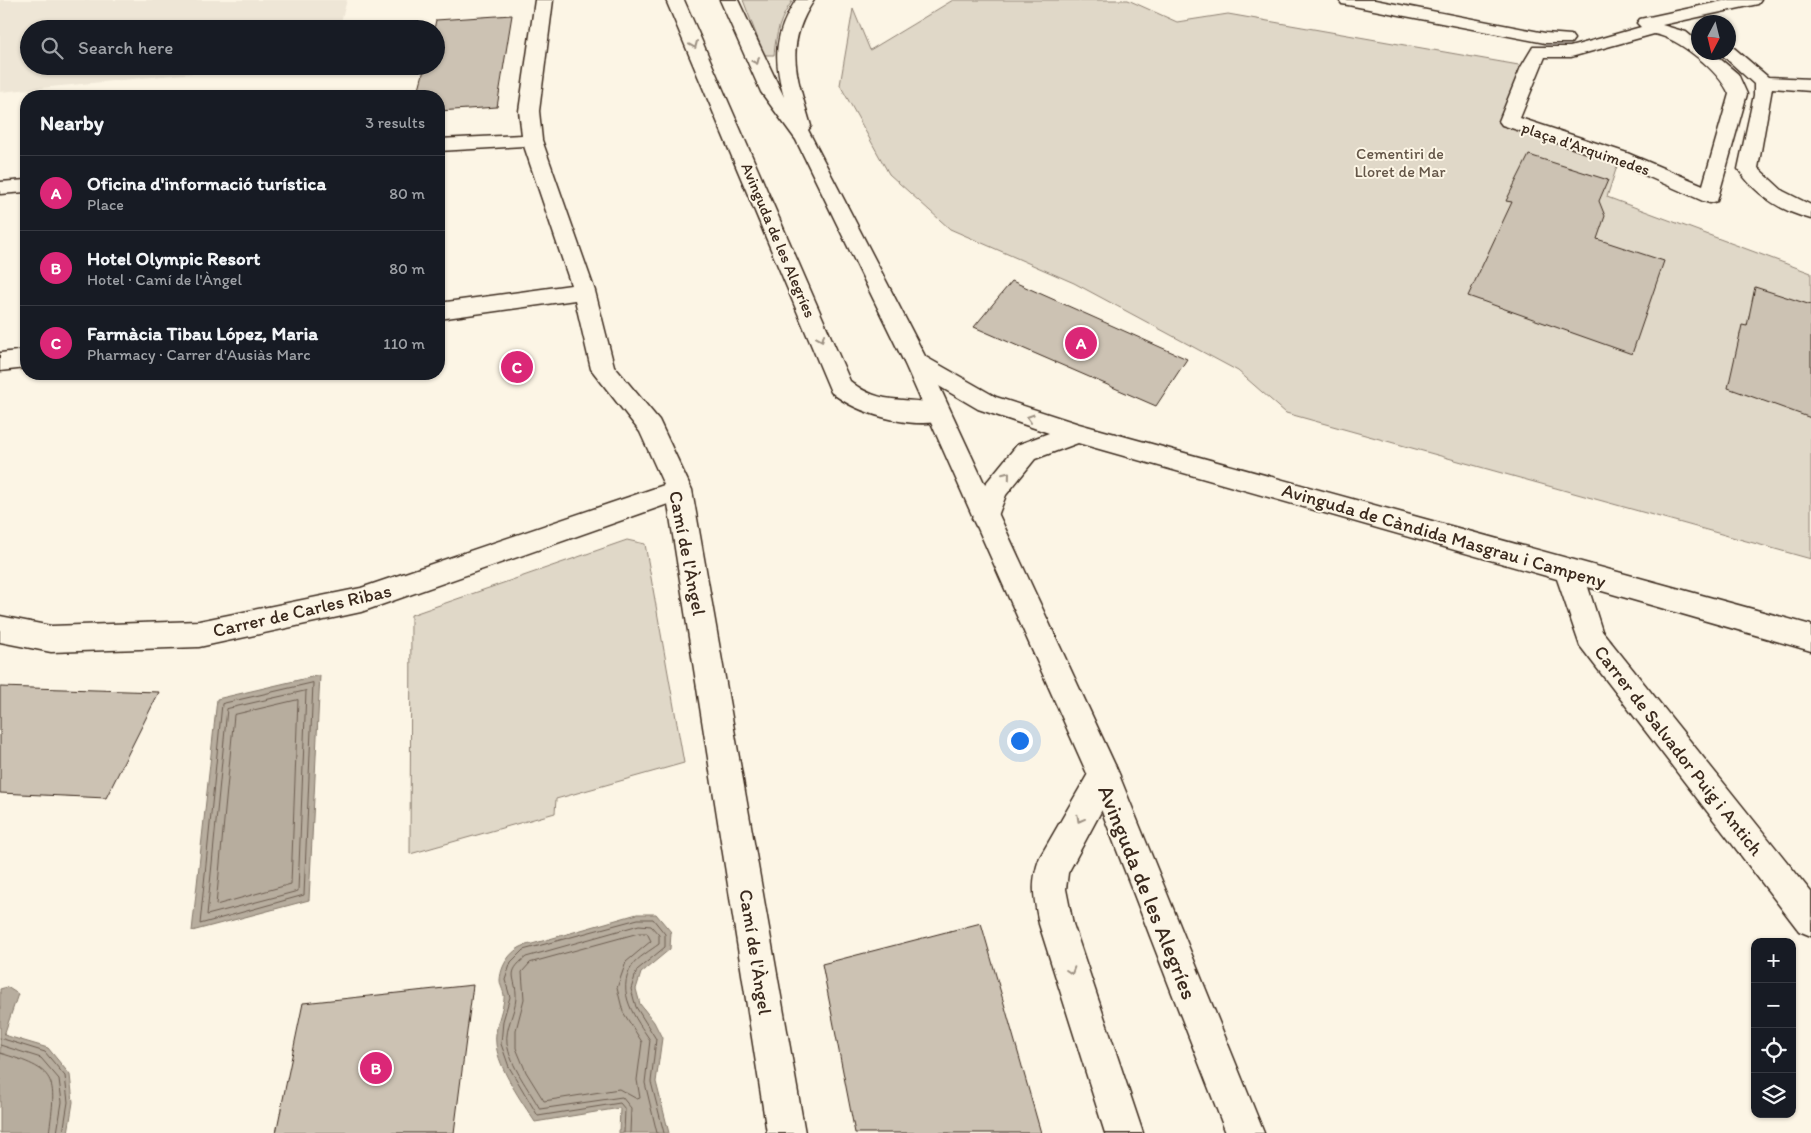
<!DOCTYPE html>
<html lang="en">
<head>
<meta charset="utf-8">
<style>
  :root { --surface:#171b24; --page:#242831; --text:#f1f3f6; --muted:#9ea1a6; --line:#363941; --accent:#db2777 }
  body { margin:0; font-family:Itim,sans-serif; background:var(--page); color:var(--text) }
  .controls { position:absolute; right:15px; bottom:15px; display:grid; overflow:hidden; border-radius:10px; box-shadow:0 1px 4px #0004 }
  .controls button { width:45px; height:45px; display:grid; place-items:center; padding:0; border:0; border-bottom:1px solid var(--line); background:var(--surface); color:var(--text); font:25px sans-serif }
  .compass { position:absolute; left:1691px; top:15px; width:45px; height:45px; border-radius:50%; background:var(--surface); box-shadow:0 1px 4px #0004; rotate:187deg }
  .you { position:absolute; left:1019px; top:740px; width:18px; height:18px; margin:-12px; border:4px solid #fff; border-radius:50%; background:#1a73e8; box-shadow:0 0 0 8px #1a73e833 }
  .badge { display:grid; place-items:center; width:32px; height:32px; border-radius:50%; background:var(--accent); color:#fff; font-size:16px; font-weight:700 }
  .pin { position:absolute; translate:-50% -50%; border:2px solid #fff; box-shadow:0 1px 5px #0006 }
  .list { margin:0; padding:0; list-style:none }
  h2 { display:flex; justify-content:space-between; align-items:center; height:65px; margin:0; padding:0 20px; font-size:21px }
  h2 small { font-size:16px; font-weight:400; color:var(--muted) }
  .list li { display:grid; grid-template-columns:32px 1fr auto; gap:15px; align-items:center; box-sizing:border-box; height:75px; padding:0 20px; border-top:1px solid var(--line) }
  .list b { display:block; font-size:19px; white-space:nowrap }
  .list p { margin:0; font-size:16px; white-space:nowrap; color:var(--muted) }
  .list em { font-size:16px; font-style:normal; color:var(--muted) }
  .icon { flex:none; width:28px; height:28px; fill:none; stroke:currentColor; stroke-width:2; stroke-linecap:round; stroke-linejoin:round }
  .map { position:relative; flex:none; width:1811px; height:1133px; overflow:hidden }
  .search { position:absolute; background:var(--surface); box-shadow:0 1px 4px #0004; left:20px; top:20px; width:425px; height:55px; display:flex; align-items:center; gap:12px; box-sizing:border-box; padding:0 18px; border-radius:28px; color:var(--muted); font-size:19px }
  .panel { position:absolute; background:var(--surface); box-shadow:0 1px 4px #0004; left:20px; top:90px; width:425px; height:290px; border-radius:20px }
  .map>svg:first-child { display:block }
</style>
</head>
<body>
<div class="map">
<svg width="1811" height="1133" viewBox="0 0 1811 1133">
  <rect width="100%" height="100%" fill="#fcf5e5"/>
  <filter id="ink" filterUnits="userSpaceOnUse"><feTurbulence type="fractalNoise" baseFrequency=".02" numOctaves="2"/><feDisplacementMap in="SourceGraphic" scale="10" xChannelSelector="R" yChannelSelector="G"/><feConvolveMatrix kernelMatrix="1 2 1 2 8 2 1 2 1" color-interpolation-filters="sRGB"/></filter>
  <g filter="url(#ink)">
    <polygon fill="#eee6d6" points="0,0 347,0 339,29 29,29 29,66 264,66 0,92"/>
    <g fill="#e0d8c8" stroke="#8e8173">
      <path d="M743 0H793C780 18 776 33 774 55H764Z"/>
      <polygon points="953,0 1128,0 1177,22 1228,14 1530,67 1509,121 1620,157 1607,197 1811,273 1811,559 1286,413 1238,371 1074,283 950,229 889,174 840,85 853,9 870,50"/>
      <polygon points="627,540 645,544 684,763 556,799 555,813 410,854 411,615"/>
    </g>
    <g fill="#b7ad9e" stroke="#85796b">
      <polygon points="320,675 309,900 192,931 217,699"/>
      <path d="M637 914H656L671 932 670 949 641 973 636 989 640 1004 654 1022 662 1038 656 1082 669 1133H619L620 1108 535 1122C522 1102 498 1068 496 1044 494 1028 502 1014 504 999 505 992 500 987 500 980 501 962 515 945 532 944Z"/>
      <polygon points="7,987 18,994 4,1035 48,1048 70,1075 73,1102 68,1133 0,1133 0,989"/>
    </g>
    <g fill="none" stroke-linecap="round" stroke-linejoin="round">
      <g stroke="#6d5e51" stroke-width="1">
        <polygon points="313,683 304,895 200,924 222,704"/>
        <polygon points="306,691 298,891 207,915 227,709"/>
        <polygon points="298,700 291,884 216,905 234,715"/>
        <polygon points="639,933 647,933 651,941 626,962 617,988 623,1012 642,1042 637,1080 640,1098 637,1099 619,1089 544,1101 526,1072 516,1048 516,1030 524,999 522,972 530,963"/>
        <polyline points="0,1038 45,1052 65,1076 68,1102 63,1133"/>
        <polyline points="0,1045 41,1058 59,1079 62,1102 57,1133"/>
        <path d="M0 1053C57 1070 57 1077 49 1133"/>
        <polyline points="624,1133 625,1109 620,1103 538,1116 509,1067 501,1044 503,1021 510,997 505,980 511,962 523,950 638,919 653,919 665,934 665,947 637,970 631,989 636,1007 656,1039 651,1082 664,1133"/>
        <path d="M630 1133 631 1108 622 1097 540 1109C529 1089 510 1066 507 1043 505 1028 515 1013 516 998 517 977 504 974 526 957L639 925 651 926 659 935V944C651 950 637 958 632 966 615 992 636 1019 650 1040L645 1083 657 1133"/>
      </g>
    </g>
    <g fill="#ccc2b3" stroke="#3b2a1e">
      <polygon points="512,15 497,107 439,111 439,96 417,96 425,66 436,66 436,29 434,29 436,20"/>
      <polygon points="1529,155 1608,180 1599,201 1605,216 1597,239 1664,261 1632,354 1468,296 1512,202 1506,201"/>
      <polygon points="1012,281 1187,359 1156,406 974,327"/>
      <polygon points="1755,287 1811,305 1811,418 1728,388 1742,325 1747,326"/>
      <polygon points="0,687 159,692 106,798 0,793"/>
      <polygon points="981,923 1041,1133 855,1133 822,964"/>
      <polygon points="473,985 454,1133 276,1133 303,1003"/>
    </g>
    <g fill="none" stroke-linecap="round" stroke-linejoin="round">
      <g stroke="#3b2a1e" stroke-width="3">
        <g id="street">
          <polygon points="535,0 553,0 539,111 542,140 595,291 614,366 659,420 692,490 805,1133 767,1133 668,504 361,612 199,647 51,652 0,642 0,616 51,626 199,621 361,588 664,485 640,432 591,369 575,300 439,319 439,303 571,285 524,146 439,151 439,139 522,135 519,111"/>
          <path d="M666 0H684L850 381C882 408 910 395 946 406L949 413 946 420C913 430 857 414 831 392Z"/>
          <polygon points="1339,0 1375,0 1545,33 1571,35 1574,39 1571,43 1545,43 1348,5 1342,4"/>
          <path d="M1728 0H1761L1758 4 1662 25 1686 32 1698 42V52H1712L1738 74 1747 94 1717 201 1710 203 1703 201 1613 161 1502 125 1499 121 1521 67 1533 47H1570L1641 27 1637 23 1640 19ZM1654 34C1679 38 1719 71 1729 94L1703 185 1627 153 1520 118 1545 57H1571Z"/>
          <path d="M1728 47 1734 48 1768 77 1811 79V91L1772 88 1758 168 1783 191 1811 205V219C1780 211 1756 195 1738 169L1754 95V84L1719 52H1728Z"/>
          <polygon points="26,180 26,192 0,194 0,182"/>
          <polygon points="26,350 26,368 0,371 0,353"/>
          <polygon points="916,353 924,356 996,397 1079,424 1811,625 1811,651 1588,587 1602,631 1811,892 1811,936 1799,931 1580,646 1557,579 1078,443 1035,459 1006,495 994,526 985,529 976,526 972,518 986,483 1017,445 1049,433 978,409 908,368 904,362 908,356"/>
          <path d="M1104 761 1115 765 1120 776 1068 873 1066 889 1073 924 1143 1133H1105L1039 924C1034 898 1030 883 1040 857L1093 765Z"/>
        </g>
      </g>
      <g stroke="#3b2a1e" stroke-width="3">
        <path id="secondary" d="M720 0H738L784 97C773 58 774 34 796 0H814C783 47 797 76 811 126L808 130 928 362 1115 765 1264 1133H1226L1089 778 904 362 796 140 761 92Z"/>
      </g>
      <use href="#street" fill="#fcf5e5" fill-rule="evenodd"/>
      <use href="#secondary" fill="#fcf5e5" fill-rule="evenodd"/>
    </g>
    <defs><path id="oneway-chevron" d="M-2-3.5L2.5 0L-2 3.5" fill="none" stroke-width="1.6" stroke-linecap="round" stroke-linejoin="round" transform="scale(1.25)"/></defs>
    <g stroke="#9c9082">
      <use href="#oneway-chevron" transform="translate(694 45) rotate(67)"/>
      <use href="#oneway-chevron" transform="translate(756 61) rotate(66)"/>
      <use href="#oneway-chevron" transform="translate(821 338) rotate(68)"/>
      <use href="#oneway-chevron" transform="translate(1030 418) rotate(-162)"/>
      <use href="#oneway-chevron" transform="translate(1007 475) rotate(-51)"/>
      <use href="#oneway-chevron" transform="translate(1080 819) rotate(119)"/>
      <use href="#oneway-chevron" transform="translate(1071 971) rotate(72)"/>
    </g>
  </g>
  <g text-anchor="middle" stroke-width="4" stroke-linejoin="round" paint-order="stroke">
    <g font-size="16" fill="#3b2a1e" stroke="#fcf5e5">
      <text transform="translate(1586 148) rotate(19)" y="6">plaça d'Arquimedes</text>
      <text transform="translate(779 240) rotate(67)" y="6">Avinguda de les Alegríes</text>
    </g>
    <g font-size="16" fill="#645648" stroke="#fcf5e5">
      <text x="1400" y="159">Cementiri de<tspan x="1400" dy="18">Lloret de Mar</tspan></text>
    </g>
    <g font-size="19" fill="#3b2a1e" stroke="#fcf5e5">
      <text transform="translate(1444 535) rotate(16)" y="7">Avinguda de Càndida Masgrau i Campeny</text>
      <text transform="translate(688 553) rotate(79)" y="7">Camí de l'Àngel</text>
      <text transform="translate(302 610) rotate(-13)" y="7">Carrer de Carles Ribas</text>
      <text transform="translate(1679 750) rotate(52)" y="7">Carrer de Salvador Puig i Antich</text>
      <text transform="translate(756 952) rotate(81)" y="7">Camí de l'Àngel</text>
    </g>
    <g font-size="22" fill="#3b2a1e" stroke="#fcf5e5">
      <text transform="translate(1148 892) rotate(68)" y="8">Avinguda de les Alegríes</text>
    </g>
  </g>
</svg>
<div class="controls">
<button>+</button>
<button>−</button>
<button><svg class="icon" aria-label="locate" viewBox="0 0 24 24"><circle cx="12" cy="12" r="6"/><path d="M12 2v4M12 18v4M2 12h4M18 12h4"/></svg></button>
<button><svg class="icon" aria-label="layers" viewBox="0 0 24 24"><path d="M12 4l9 5-9 5-9-5zM3 14l9 5 9-5"/></svg></button>
</div>
<svg class="compass" viewBox="-18 -18 36 36"><path d="M0-13l5 13h-10z" fill="#e53935"/><path d="M0 13l5-13h-10z" fill="#9ea1a6"/></svg>
<div class="you"></div>
<div class="pin badge" style="left:1081px;top:343px">A</div>
<div class="pin badge" style="left:376px;top:1068px">B</div>
<div class="pin badge" style="left:517px;top:367px">C</div>
<div class="search"><svg class="icon" aria-label="search" viewBox="0 0 24 24"><circle cx="10" cy="10" r="6"/><path d="M15 15l6 6"/></svg>Search here</div>
<section class="panel">
<h2>Nearby<small>3 results</small></h2>
<ul class="list">
<li><span class="badge">A</span><div><b>Oficina d'informació turística</b><p>Place</p></div><em>80 m</em></li>
<li><span class="badge">B</span><div><b>Hotel Olympic Resort</b><p>Hotel · Camí de l'Àngel</p></div><em>80 m</em></li>
<li><span class="badge">C</span><div><b>Farmàcia Tibau López, Maria</b><p>Pharmacy · Carrer d'Ausiàs Marc</p></div><em>110 m</em></li>
</ul>
</section>
</div>
</body>
</html>
